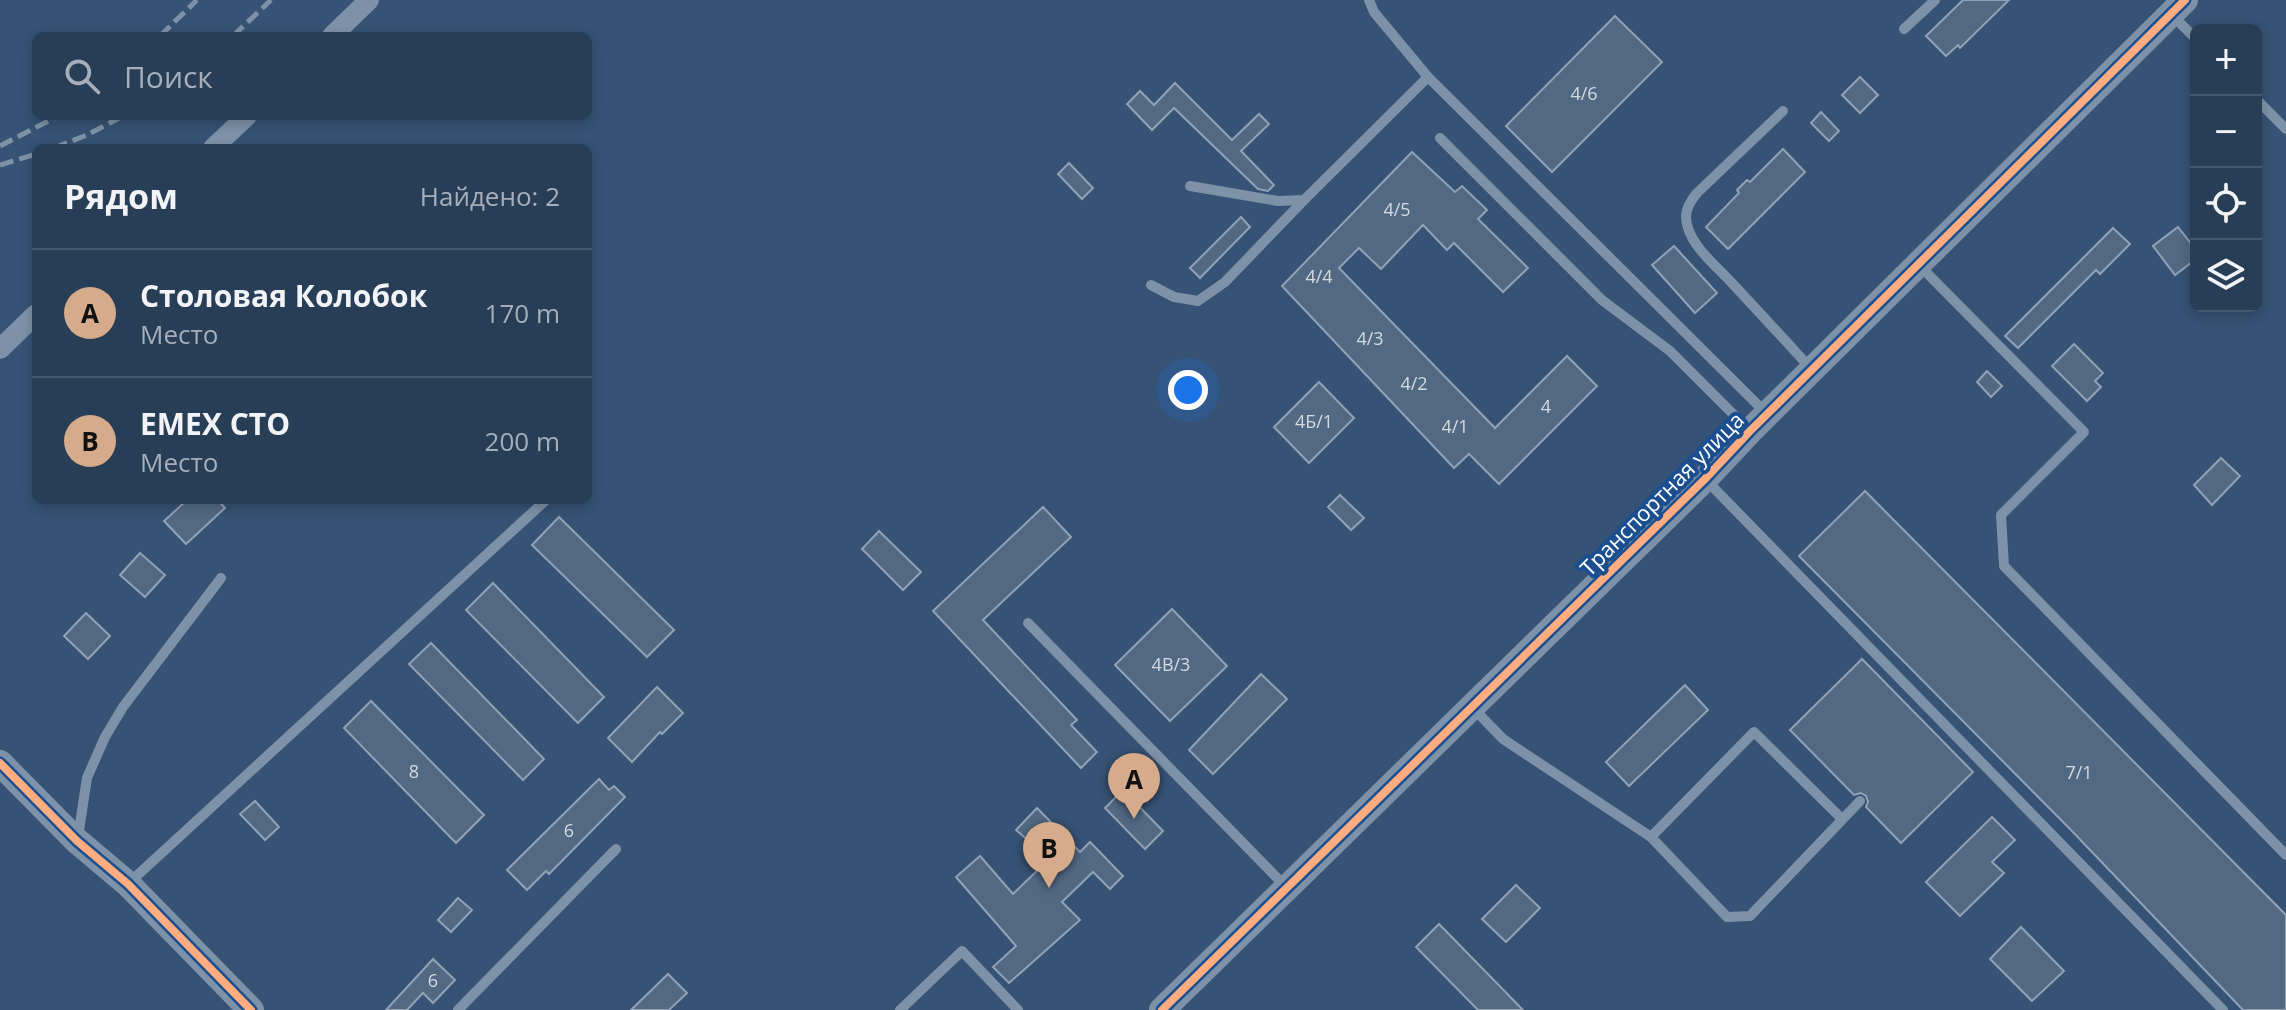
<!DOCTYPE html>
<html lang="ru">
<head>
<meta charset="utf-8">
<style>
  :root { --surface:#283e57; --page:#344961; --text:#f1f3f6; --muted:#a5aeba; --line:#44576d; --accent:#d6ab8b }
  body { margin:0; font-family:"Open Sans",sans-serif; background:var(--page); color:var(--text) }
  .controls { position:absolute; right:24px; top:24px; display:grid; overflow:hidden; border-radius:12px; box-shadow:0 4px 12px #0003 }
  .controls button { width:72px; height:72px; display:grid; place-items:center; padding:0; border:0; border-bottom:2px solid var(--line); background:var(--surface); color:var(--text); font:40px sans-serif }
  .you { position:absolute; left:1188px; top:390px; width:28px; height:28px; margin:-20px; border:6px solid #fff; border-radius:50%; background:#1a73e8; box-shadow:0 0 0 12px #1a73e833 }
  .badge { display:grid; place-items:center; width:52px; height:52px; border-radius:50%; background:var(--accent); color:#111; font-size:26px; font-weight:700 }
  .pin { position:absolute; translate:-50% -66px; filter:drop-shadow(0 2px 4px #0008) }
  .pin::after { content:''; position:absolute; top:42px; width:28px; height:24px; background:inherit; clip-path:polygon(0 0,100% 0,50% 100%) }
  .list { margin:0; padding:0; list-style:none }
  h2 { display:flex; justify-content:space-between; align-items:center; height:104px; margin:0; padding:0 32px; font-size:34px }
  h2 small { font-size:26px; font-weight:400; color:var(--muted) }
  .list li { display:grid; grid-template-columns:52px 1fr auto; gap:24px; align-items:center; box-sizing:border-box; height:128px; padding:0 32px; border-top:2px solid var(--line) }
  .list b { display:block; font-size:30px; white-space:nowrap }
  .list p { margin:0; font-size:26px; white-space:nowrap; color:var(--muted) }
  .list em { font-size:26px; font-style:normal; color:var(--muted) }
  .icon { flex:none; width:44px; height:44px; fill:none; stroke:currentColor; stroke-width:2; stroke-linecap:round; stroke-linejoin:round }
  .map { position:relative; flex:none; width:2286px; height:1010px; overflow:hidden }
  .search { position:absolute; background:var(--surface); box-shadow:0 4px 12px #0003; left:32px; top:32px; width:560px; height:88px; display:flex; align-items:center; gap:20px; box-sizing:border-box; padding:0 28px; border-radius:12px; color:var(--muted); font-size:30px }
  .panel { position:absolute; background:var(--surface); box-shadow:0 4px 12px #0003; left:32px; top:144px; width:560px; height:360px; border-radius:12px }
  .map>svg:first-child { display:block }
</style>
</head>
<body>
<div class="map">
<svg width="2286" height="1010" viewBox="0 0 2286 1010">
  <rect width="100%" height="100%" fill="#365274"/>
  <g fill="#526984" stroke="#92a2b6" stroke-width="2">
    <polygon points="1963,0 2009,0 1960,48 1958,45 1946,56 1926,36"/>
    <polygon points="1615,16 1662,62 1552,172 1506,126"/>
    <polygon points="1860,77 1878,95 1860,113 1842,95"/>
    <polygon points="1175,83 1232,140 1259,114 1269,124 1241,151 1274,185 1268,191 1258,189 1174,108 1152,130 1127,104 1140,91 1154,105"/>
    <polygon points="1821,112 1839,131 1829,141 1811,123"/>
    <polygon points="1783,149 1805,172 1728,249 1706,227 1739,193 1737,190 1747,180 1750,182"/>
    <polygon points="1412,152 1455,192 1462,186 1487,210 1478,219 1528,268 1503,292 1454,243 1447,250 1423,225 1381,269 1359,248 1339,268 1495,428 1567,356 1597,386 1499,484 1469,454 1454,468 1282,286"/>
    <polygon points="1069,163 1093,188 1082,199 1058,174"/>
    <polygon points="1241,217 1250,227 1200,278 1190,268"/>
    <polygon points="2178,227 2196,250 2196,259 2175,275 2153,246"/>
    <polygon points="2113,228 2130,244 2100,274 2096,270 2018,348 2005,336"/>
    <polygon points="1674,246 1717,293 1695,313 1652,265"/>
    <polygon points="2074,344 2103,373 2095,381 2101,387 2087,401 2052,366"/>
    <polygon points="1987,371 2002,386 1991,397 1977,382"/>
    <polygon points="1319,382 1354,418 1309,463 1274,427"/>
    <polygon points="2221,458 2240,476 2212,505 2194,485"/>
    <polygon points="1865,491 2286,915 2286,1010 2243,1010 2070,829 1799,556"/>
    <polygon points="1340,495 1364,518 1351,530 1328,507"/>
    <polygon points="187,500 218,500 225,508 186,544 164,521"/>
    <polygon points="1043,507 1071,537 983,620 1077,720 1071,725 1097,752 1081,768 933,611"/>
    <polygon points="559,517 674,630 647,657 532,545"/>
    <polygon points="879,531 921,572 903,590 862,549"/>
    <polygon points="140,553 165,575 145,597 120,575"/>
    <polygon points="493,583 604,697 578,723 466,610"/>
    <polygon points="1172,609 1227,666 1170,721 1115,665"/>
    <polygon points="86,613 110,636 88,659 64,636"/>
    <polygon points="431,643 544,759 523,780 409,664"/>
    <polygon points="1862,659 1973,772 1901,843 1866,807 1868,802 1866,796 1861,793 1854,795 1790,730"/>
    <polygon points="1261,674 1287,699 1213,774 1189,750"/>
    <polygon points="1685,685 1708,710 1629,786 1606,762"/>
    <polygon points="657,687 683,713 662,734 660,732 632,762 608,738"/>
    <polygon points="371,701 484,815 456,843 344,728"/>
    <polygon points="599,779 609,790 614,786 625,797 549,874 546,871 527,890 507,870"/>
    <polygon points="1123,790 1163,831 1145,849 1105,808"/>
    <polygon points="255,801 279,827 265,840 240,814"/>
    <polygon points="1037,808 1080,852 1090,842 1123,876 1110,889 1093,872 1062,902 1080,920 1009,983 993,967 1016,946 956,877 980,856 1013,894 1049,859 1016,830"/>
    <polygon points="1992,817 2015,840 1992,862 2004,873 1960,916 1926,882"/>
    <polygon points="1516,885 1540,908 1506,942 1482,919"/>
    <polygon points="458,898 472,910 451,932 438,920"/>
    <polygon points="1439,924 1523,1010 1478,1010 1416,947"/>
    <polygon points="2021,927 2064,971 2032,1001 1990,959"/>
    <polygon points="433,959 455,980 433,1003 423,993 407,1010 386,1010"/>
    <polygon points="668,974 687,993 669,1010 631,1010"/>
  </g>
  <g fill="none" stroke-linecap="round" stroke-linejoin="round">
    <g stroke="#7d92a8" stroke-width="10">
      <polyline points="1369,0 1374,12 1428,77 1766,413"/>
      <polyline points="2172,15 2196,39"/>
      <polyline points="1904,29 1935,0"/>
      <polyline points="2256,99 2286,129"/>
      <path d="M1783 111 1697 193C1688 204 1683 214 1688 228 1694 248 1716 266 1731 282 1758 311 1785 340 1812 370"/>
      <polyline points="1440,138 1602,300 1670,351 1749,430"/>
      <polyline points="1190,186 1278,201 1304,200 1428,77"/>
      <polyline points="1919,265 2084,432 2001,515 2004,566 2286,855"/>
      <polyline points="1151,285 1174,297 1198,301 1225,282 1304,200"/>
      <polyline points="1707,481 2223,1010"/>
      <polyline points="1028,623 1286,887"/>
      <polyline points="1473,708 1503,739 1651,837 1727,917 1750,916 1860,801"/>
      <polyline points="78,837 87,778 105,737 123,707 221,578"/>
      <polyline points="1651,837 1754,732 1842,819"/>
      <polyline points="130,882 546,500"/>
      <polyline points="458,1010 616,849"/>
      <polyline points="900,1010 962,951 1018,1010"/>
    </g>
    <g stroke="#7d92a8" stroke-width="20">
      <polyline points="332,36 369,0"/>
      <polyline points="213,148 247,116"/>
      <polyline points="0,349 36,314"/>
    </g>
    <g stroke="#7d92a8" stroke-width="26">
      <polyline points="0,763 77,841 128,884 251,1010"/>
      <polyline points="1162,1010 1705,479 1750,431 2185,0"/>
    </g>
    <g stroke="#7e92a7" stroke-width="5" stroke-dasharray="14 6" stroke-linecap="butt">
      <polyline points="160,36 197,0"/>
      <polyline points="233,36 271,0"/>
      <polyline points="0,146 58,116"/>
      <polyline points="54,148 87,135 123,116"/>
      <polyline points="0,165 36,154"/>
    </g>
    <g stroke="#1b4f8f" stroke-width="13">
      <g id="cycleway">
        <polyline points="0,763 77,841 128,884 251,1010"/>
        <polyline points="1162,1010 1705,479 1750,431 2185,0"/>
      </g>
    </g>
    <use href="#cycleway" stroke="#ffac80" stroke-width="8"/>
  </g>
  <g text-anchor="middle" stroke-width="8" stroke-linejoin="round" paint-order="stroke">
    <g font-size="18" fill="#d4dae0">
      <text x="1584" y="100">4/6</text>
      <text x="1397" y="216">4/5</text>
      <text x="1319" y="283">4/4</text>
      <text x="1370" y="345">4/3</text>
      <text x="1414" y="390">4/2</text>
      <text x="1546" y="413">4</text>
      <text x="1314" y="428">4Б/1</text>
      <text x="1455" y="433">4/1</text>
      <text x="1171" y="671">4В/3</text>
      <text x="414" y="778">8</text>
      <text x="2079" y="779">7/1</text>
      <text x="569" y="837">6</text>
      <text x="433" y="987">6</text>
    </g>
    <g font-size="22" fill="#fff" stroke="#1b4f8f">
      <text transform="translate(1662 494) rotate(-45)" y="8">Транспортная улица</text>
    </g>
  </g>
</svg>
<div class="controls">
<button>+</button>
<button>−</button>
<button><svg class="icon" aria-label="locate" viewBox="0 0 24 24"><circle cx="12" cy="12" r="6"/><path d="M12 2v4M12 18v4M2 12h4M18 12h4"/></svg></button>
<button><svg class="icon" aria-label="layers" viewBox="0 0 24 24"><path d="M12 4l9 5-9 5-9-5zM3 14l9 5 9-5"/></svg></button>
</div>
<div class="you"></div>
<div class="pin badge" style="left:1134px;top:819px">A</div>
<div class="pin badge" style="left:1049px;top:888px">B</div>
<div class="search"><svg class="icon" aria-label="search" viewBox="0 0 24 24"><circle cx="10" cy="10" r="6"/><path d="M15 15l6 6"/></svg>Поиск</div>
<section class="panel">
<h2>Рядом<small>Найдено: 2</small></h2>
<ul class="list">
<li><span class="badge">A</span><div><b>Столовая Колобок</b><p>Место</p></div><em>170 m</em></li>
<li><span class="badge">B</span><div><b>EMEX СТО</b><p>Место</p></div><em>200 m</em></li>
</ul>
</section>
</div>
</body>
</html>
